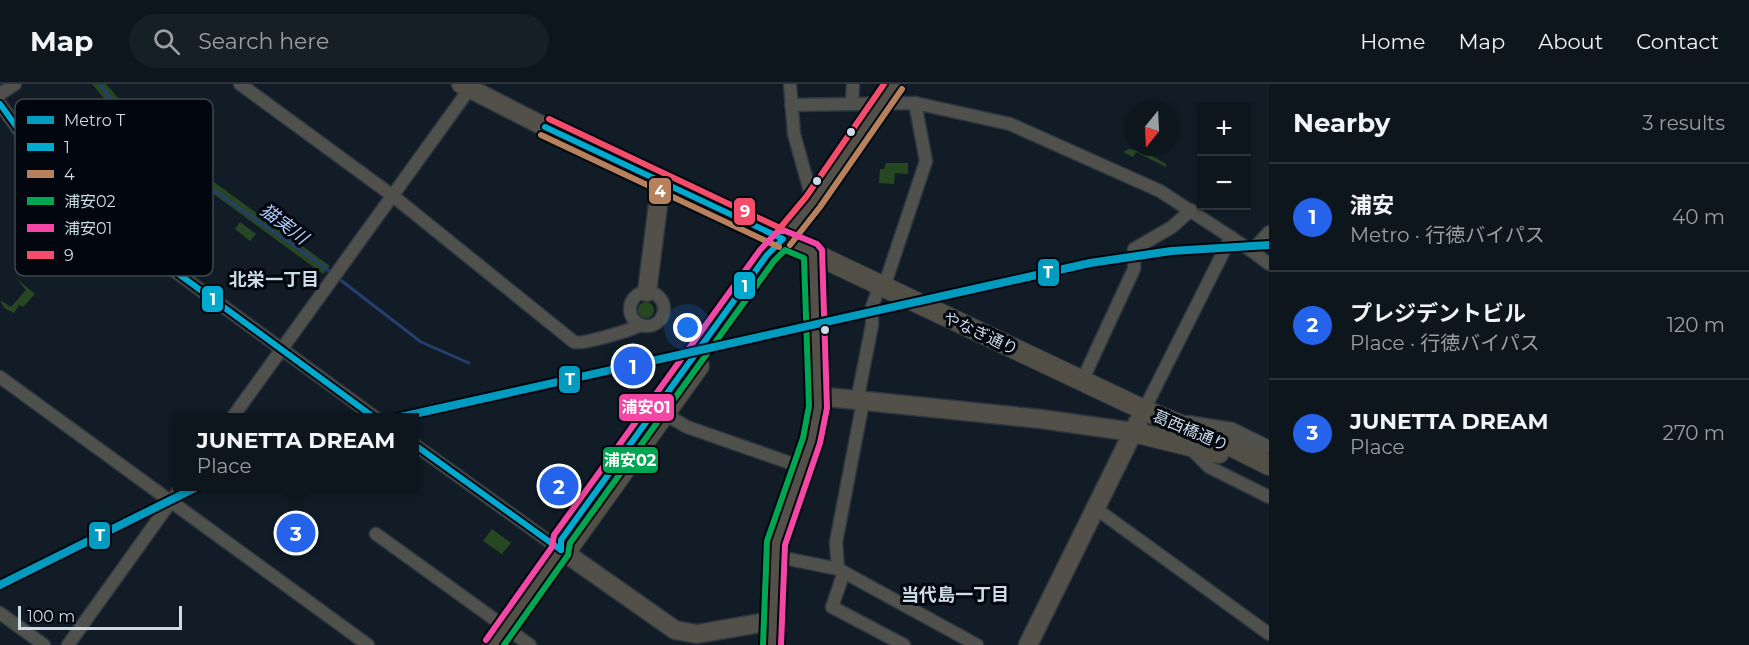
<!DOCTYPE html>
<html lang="en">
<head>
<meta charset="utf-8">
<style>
  :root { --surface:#0d151d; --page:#161e26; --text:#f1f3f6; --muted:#9a9fa4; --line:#2d343b; --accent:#2563eb }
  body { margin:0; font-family:Montserrat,"Noto Sans JP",sans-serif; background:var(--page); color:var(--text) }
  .controls { position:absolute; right:18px; top:18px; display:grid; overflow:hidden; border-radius:0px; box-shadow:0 2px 4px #0004 }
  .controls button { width:54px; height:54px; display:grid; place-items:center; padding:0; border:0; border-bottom:2px solid var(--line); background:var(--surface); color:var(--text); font:30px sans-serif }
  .compass { position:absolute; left:1125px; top:18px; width:54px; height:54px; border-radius:50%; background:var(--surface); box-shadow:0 2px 4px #0004; rotate:198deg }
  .scale { position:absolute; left:18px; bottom:15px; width:164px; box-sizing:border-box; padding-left:6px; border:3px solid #cedbe8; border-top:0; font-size:16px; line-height:21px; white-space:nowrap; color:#cedbe8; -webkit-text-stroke:4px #02070f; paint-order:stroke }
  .you { position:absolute; left:688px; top:244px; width:21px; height:21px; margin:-15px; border:4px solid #fff; border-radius:50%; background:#1a73e8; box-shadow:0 0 0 9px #1a73e833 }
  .badge { display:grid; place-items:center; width:39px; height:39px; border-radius:50%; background:var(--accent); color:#fff; font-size:20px; font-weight:700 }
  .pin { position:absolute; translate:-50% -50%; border:3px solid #fff; box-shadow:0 2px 6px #0006 }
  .popup { position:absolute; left:173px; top:329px; width:246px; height:78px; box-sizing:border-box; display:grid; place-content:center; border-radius:0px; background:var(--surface); filter:drop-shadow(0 2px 4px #0005); font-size:20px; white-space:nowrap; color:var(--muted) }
  .popup b { font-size:22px; color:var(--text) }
  .popup::after { content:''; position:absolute; left:50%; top:100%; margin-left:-12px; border:12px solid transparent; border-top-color:var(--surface) }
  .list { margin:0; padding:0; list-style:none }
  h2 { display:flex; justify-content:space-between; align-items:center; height:78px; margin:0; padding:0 24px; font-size:26px }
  h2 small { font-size:20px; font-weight:400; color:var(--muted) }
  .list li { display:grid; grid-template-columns:39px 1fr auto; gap:18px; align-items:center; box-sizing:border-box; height:108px; padding:0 24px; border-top:2px solid var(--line) }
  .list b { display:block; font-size:22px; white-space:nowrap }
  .list p { margin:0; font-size:20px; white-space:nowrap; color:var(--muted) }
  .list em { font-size:20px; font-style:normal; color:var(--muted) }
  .icon { flex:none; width:33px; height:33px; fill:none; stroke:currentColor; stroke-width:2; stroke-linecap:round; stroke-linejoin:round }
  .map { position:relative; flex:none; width:1269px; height:561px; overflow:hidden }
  header { display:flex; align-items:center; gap:36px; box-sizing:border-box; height:84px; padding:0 30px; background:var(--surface); border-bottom:2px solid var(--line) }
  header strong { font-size:28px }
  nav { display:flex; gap:33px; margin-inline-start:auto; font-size:21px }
  .search { width:420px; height:54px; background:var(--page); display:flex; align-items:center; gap:15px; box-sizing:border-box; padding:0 21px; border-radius:33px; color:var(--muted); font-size:22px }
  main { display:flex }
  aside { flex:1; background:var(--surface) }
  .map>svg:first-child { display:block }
</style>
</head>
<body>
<header>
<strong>Map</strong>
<div class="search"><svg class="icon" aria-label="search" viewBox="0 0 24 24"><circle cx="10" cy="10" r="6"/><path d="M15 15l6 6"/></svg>Search here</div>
<nav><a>Home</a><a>Map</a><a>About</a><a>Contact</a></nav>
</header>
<main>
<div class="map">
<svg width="1269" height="561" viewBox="0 0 1269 561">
  <rect width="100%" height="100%" fill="#111c27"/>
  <g fill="#274723">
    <polygon points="92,0 106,0 138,37 189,80 330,182 323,190 159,70 124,39"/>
    <polygon points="1129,65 1145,68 1166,80 1166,83 1136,68 1133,73 1123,68"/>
    <polygon points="886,79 908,79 908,90 895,89 894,100 879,99 880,85 884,85"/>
    <polygon points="240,138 256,150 250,157 235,145"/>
    <polygon points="16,194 35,210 23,223 19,221 14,229 4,224 0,216 11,223 26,206"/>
    <circle cx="646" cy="226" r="8"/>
    <polygon points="492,445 511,459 502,470 483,457"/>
  </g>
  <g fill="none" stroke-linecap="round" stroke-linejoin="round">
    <g stroke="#243e6f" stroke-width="3">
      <path d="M100 0C152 77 259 133 333 190"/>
      <polyline points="338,194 421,258 469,279"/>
    </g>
    <polyline stroke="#2d3944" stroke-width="20" stroke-dasharray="20 10" stroke-linecap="butt" points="682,286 707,252"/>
    <g stroke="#2d3740" stroke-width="15">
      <g id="street">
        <path d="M240 0 393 112 574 258C582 261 631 246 641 241"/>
        <polyline points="790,0 794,50 813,118"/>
        <polyline points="0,10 15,0"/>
        <polyline points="0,20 52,92 83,120 376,334"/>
        <polyline points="852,20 853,0"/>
        <polyline points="791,21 915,19 1010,40 1160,107 1252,167 1269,148"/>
        <polyline points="1252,167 1269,180"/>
        <polyline points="884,203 926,77 915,19"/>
        <circle cx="647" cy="225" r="17"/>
        <polyline points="0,293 368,561"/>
        <polyline points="1082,297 1134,185 1134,165 1172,143 1191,126"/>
        <polyline points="857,317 872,241 872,223 880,201"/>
        <polyline points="1144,326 1231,153"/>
        <polyline points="665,330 687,343 802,383"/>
        <polyline points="232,334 473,0"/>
        <polyline points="1188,338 1232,345 1269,363"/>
        <polyline points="415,361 561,466"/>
        <polyline points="1189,363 1209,383 1269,413"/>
        <polyline points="1095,424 1269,550"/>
        <polyline points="376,450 530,561"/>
        <polyline points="774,472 838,485 977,561"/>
        <polyline points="838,485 836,458 863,318"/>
        <polyline points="844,488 832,523 904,561"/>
        <polyline points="0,529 44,561"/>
        <polyline points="68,561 182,402"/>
      </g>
    </g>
    <g stroke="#2d3740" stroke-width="21">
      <g id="secondary">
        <polyline points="461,0 545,43 783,155 813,118 895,0"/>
        <polyline points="647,208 661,97"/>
        <polyline points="817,312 1041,335 1133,348"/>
        <polyline points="561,466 675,546 697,550 772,537"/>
        <polyline points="772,561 776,459 812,356 818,323 813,168"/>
        <polyline points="1028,561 1138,338"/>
      </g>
    </g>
    <g stroke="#2d3740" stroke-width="22">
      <g id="primary">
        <polyline points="783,155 1144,326 1225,359 1269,381"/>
        <polyline points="707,252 767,171 783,155"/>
        <polyline points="1133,348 1219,369"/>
        <polyline points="493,561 561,466 570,462 699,282"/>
      </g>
    </g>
    <use href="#street" stroke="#50504c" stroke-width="12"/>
    <use href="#secondary" stroke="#525048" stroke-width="18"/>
    <use href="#primary" stroke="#525046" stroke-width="20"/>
    <g stroke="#02070f" stroke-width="10">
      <g id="bus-1">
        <polyline points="0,20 52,92 83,120 375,334"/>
        <polyline points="545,43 783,155 767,171 561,456 561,466"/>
        <polyline points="415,361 561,466"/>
      </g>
    </g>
    <g stroke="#02070f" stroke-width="10">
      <g id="bus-2">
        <polyline points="541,51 779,163"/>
        <polyline points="790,161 820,123 902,5"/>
      </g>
    </g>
    <g stroke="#02070f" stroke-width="10">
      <polyline id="bus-3" points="504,561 568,471 570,459 774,177 785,166 804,174 809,322 803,354 767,457 763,561"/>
    </g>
    <g stroke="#02070f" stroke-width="10">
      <polyline id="bus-4" points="486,556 552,463 554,451 760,166 777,148 783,146 817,160 822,166 827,324 820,359 785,461 781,561"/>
    </g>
    <g stroke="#02070f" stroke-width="10">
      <polyline id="bus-5" points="549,35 780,144 806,113 884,0"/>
    </g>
    <use href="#bus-1" stroke="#00a9ce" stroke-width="6"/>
    <use href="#bus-2" stroke="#b6815c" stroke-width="6"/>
    <use href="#bus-3" stroke="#00a651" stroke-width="6"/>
    <use href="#bus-4" stroke="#f346a5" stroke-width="6"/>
    <use href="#bus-5" stroke="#f44d6c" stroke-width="6"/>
    <g stroke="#02070f" stroke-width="12">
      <g id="metro-1">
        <polyline points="396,334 1090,179 1171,167 1269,161"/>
        <polyline points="0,501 199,402"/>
      </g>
    </g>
    <use href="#metro-1" stroke="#009bbf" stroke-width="8"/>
  </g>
  <g fill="#cedbe8" stroke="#02070f" stroke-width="2">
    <circle cx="851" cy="48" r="5"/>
    <circle cx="817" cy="97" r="5"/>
    <circle cx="825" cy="246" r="5"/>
  </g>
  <g text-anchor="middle" stroke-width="6" stroke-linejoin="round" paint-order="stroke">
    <g font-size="16" fill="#cedbe8" stroke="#02070f">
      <text transform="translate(981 249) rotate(25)" y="6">やなぎ通り</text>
      <text transform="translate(1191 346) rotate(23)" y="6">葛西橋通り</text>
    </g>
    <g font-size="18" font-style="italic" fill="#b1ccfd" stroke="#02070f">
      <text transform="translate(284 140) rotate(37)" y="6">猫実川</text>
    </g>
    <g font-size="18" font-weight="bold" fill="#cedbe8" stroke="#02070f">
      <text x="274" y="202">北栄一丁目</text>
      <text x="955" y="517">当代島一丁目</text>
    </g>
  </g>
  <rect x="15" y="15" width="198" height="177" rx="9" fill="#02070f" stroke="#3f4750" stroke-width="1.5"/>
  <rect x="27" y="32" width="27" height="8" fill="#009bbf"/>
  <rect x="27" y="59" width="27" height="8" fill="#00a9ce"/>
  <rect x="27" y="86" width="27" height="8" fill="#b6815c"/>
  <rect x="27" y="113" width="27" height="8" fill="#00a651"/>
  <rect x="27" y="140" width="27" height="8" fill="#f346a5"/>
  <rect x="27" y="167" width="27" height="8" fill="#f44d6c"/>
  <g font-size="16" fill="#cedbe8">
    <text x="64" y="42">Metro T</text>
    <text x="64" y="69">1</text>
    <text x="64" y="96">4</text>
    <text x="64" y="123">浦安02</text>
    <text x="64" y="150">浦安01</text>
    <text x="64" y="177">9</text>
  </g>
  <g stroke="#02070f" stroke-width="2">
    <rect x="648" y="93" width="24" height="28" rx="6" fill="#b6815c"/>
    <rect x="733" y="113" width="23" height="29" rx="6" fill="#f44d6c"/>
    <rect x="1037" y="174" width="23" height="29" rx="6" fill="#009bbf"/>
    <rect x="733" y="187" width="23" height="29" rx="6" fill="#00a9ce"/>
    <rect x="201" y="201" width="23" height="28" rx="6" fill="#00a9ce"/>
    <rect x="558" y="281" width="23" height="29" rx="6" fill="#009bbf"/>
    <rect x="618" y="309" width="57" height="29" rx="6" fill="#f346a5"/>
    <rect x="602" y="362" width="57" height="28" rx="6" fill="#00a651"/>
    <rect x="88" y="437" width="23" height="29" rx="6" fill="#009bbf"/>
  </g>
  <g font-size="16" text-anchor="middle" font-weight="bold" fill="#fff">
    <text x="660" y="113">4</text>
    <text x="745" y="133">9</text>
    <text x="1048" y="194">T</text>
    <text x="745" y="208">1</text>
    <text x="213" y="221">1</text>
    <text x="570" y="301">T</text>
    <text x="646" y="329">浦安01</text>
    <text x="630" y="382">浦安02</text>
    <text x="100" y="457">T</text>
  </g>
</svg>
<div class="controls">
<button>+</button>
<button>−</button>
</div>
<svg class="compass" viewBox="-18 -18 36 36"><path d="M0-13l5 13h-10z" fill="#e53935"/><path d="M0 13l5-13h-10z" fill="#9a9fa4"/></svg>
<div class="scale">100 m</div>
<div class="you"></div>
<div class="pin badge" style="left:633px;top:282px">1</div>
<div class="pin badge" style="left:559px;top:402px">2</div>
<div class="pin badge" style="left:296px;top:449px">3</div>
<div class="popup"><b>JUNETTA DREAM</b>Place</div>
</div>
<aside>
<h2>Nearby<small>3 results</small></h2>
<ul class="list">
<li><span class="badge">1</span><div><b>浦安</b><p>Metro · 行徳バイパス</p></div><em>40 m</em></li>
<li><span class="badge">2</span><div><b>プレジデントビル</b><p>Place · 行徳バイパス</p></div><em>120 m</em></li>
<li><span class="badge">3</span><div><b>JUNETTA DREAM</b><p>Place</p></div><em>270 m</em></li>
</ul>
</aside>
</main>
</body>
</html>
